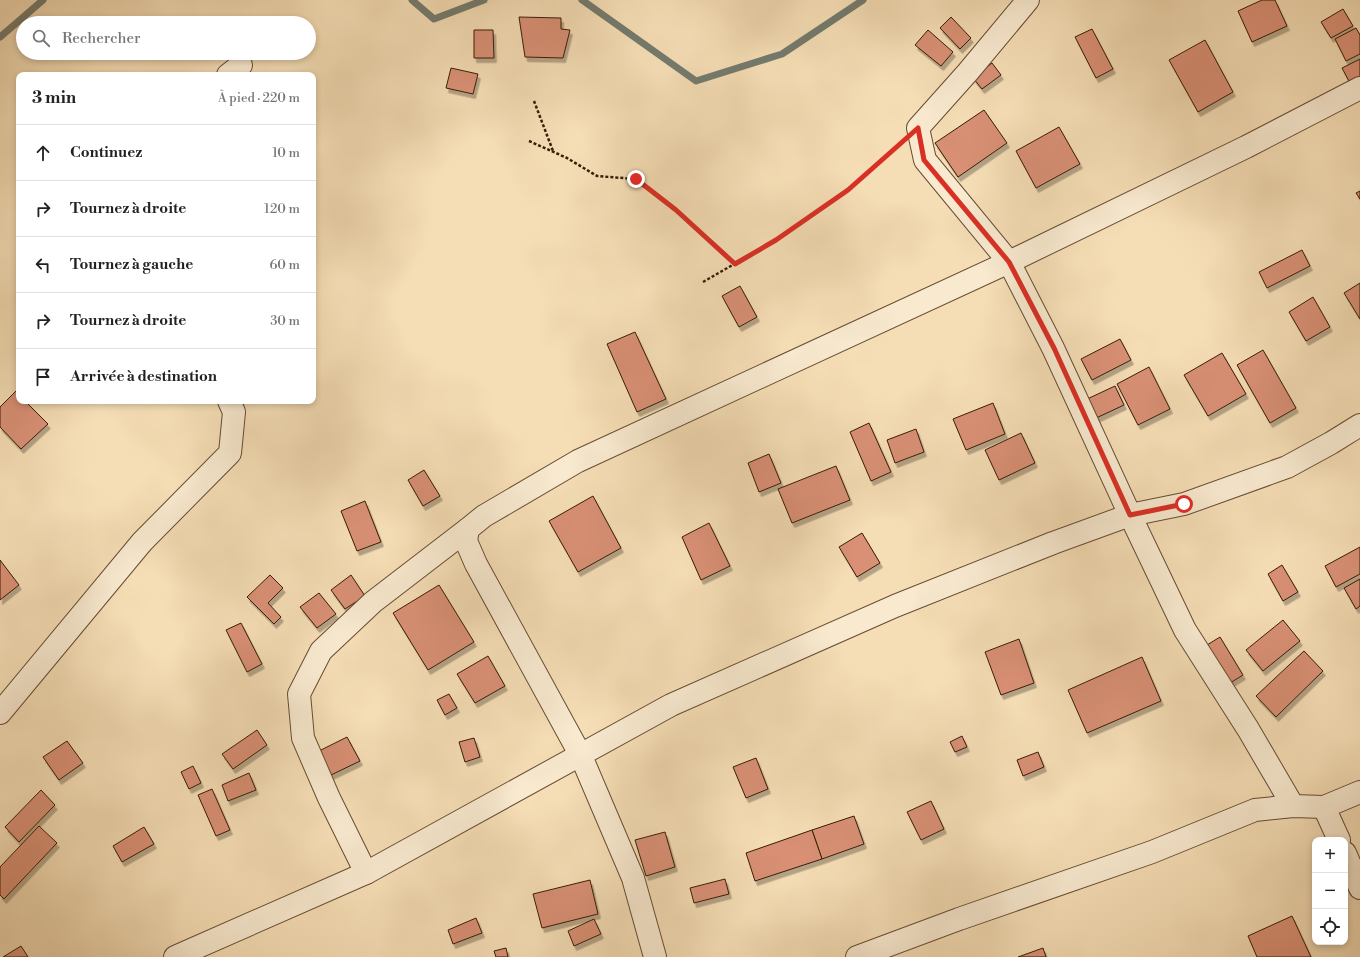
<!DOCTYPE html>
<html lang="fr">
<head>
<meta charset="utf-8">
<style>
  :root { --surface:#fff; --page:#f2f2f2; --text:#222; --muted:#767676; --line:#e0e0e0 }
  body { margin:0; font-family:"Libre Bodoni",serif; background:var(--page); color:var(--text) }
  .controls { position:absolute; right:12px; bottom:12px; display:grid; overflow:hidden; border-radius:8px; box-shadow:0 2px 6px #0003 }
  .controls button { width:36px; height:36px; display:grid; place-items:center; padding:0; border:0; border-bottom:1px solid var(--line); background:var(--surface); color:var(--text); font:20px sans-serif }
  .stop { position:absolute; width:12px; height:12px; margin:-9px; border:3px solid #d93025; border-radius:50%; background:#fff }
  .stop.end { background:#d93025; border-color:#fff; box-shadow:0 1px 4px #0008 }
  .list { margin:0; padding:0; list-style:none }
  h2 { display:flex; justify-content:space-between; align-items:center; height:52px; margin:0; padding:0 16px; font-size:17px }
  h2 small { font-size:13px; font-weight:400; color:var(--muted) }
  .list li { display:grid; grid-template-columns:26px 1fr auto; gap:12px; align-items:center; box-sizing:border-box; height:56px; padding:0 16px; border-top:1px solid var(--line) }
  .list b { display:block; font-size:15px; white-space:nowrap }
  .list em { font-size:13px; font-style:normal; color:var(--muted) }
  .icon { flex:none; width:22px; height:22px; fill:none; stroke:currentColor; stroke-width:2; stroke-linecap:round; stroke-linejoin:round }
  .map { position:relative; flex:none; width:1360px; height:957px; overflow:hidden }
  .search { position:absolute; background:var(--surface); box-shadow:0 2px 6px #0003; left:16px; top:16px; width:300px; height:44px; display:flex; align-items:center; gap:10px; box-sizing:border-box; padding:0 14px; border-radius:22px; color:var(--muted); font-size:15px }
  .panel { position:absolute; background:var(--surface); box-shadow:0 2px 6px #0003; left:16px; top:72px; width:300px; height:332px; border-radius:8px }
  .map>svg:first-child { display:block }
</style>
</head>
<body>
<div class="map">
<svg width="1360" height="957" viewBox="0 0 1360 957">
  <defs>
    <filter id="shadow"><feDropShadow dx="2.5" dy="4.5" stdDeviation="0" flood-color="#0004"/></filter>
  </defs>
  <rect width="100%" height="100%" fill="#f5ddb5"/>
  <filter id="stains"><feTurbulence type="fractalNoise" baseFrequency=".005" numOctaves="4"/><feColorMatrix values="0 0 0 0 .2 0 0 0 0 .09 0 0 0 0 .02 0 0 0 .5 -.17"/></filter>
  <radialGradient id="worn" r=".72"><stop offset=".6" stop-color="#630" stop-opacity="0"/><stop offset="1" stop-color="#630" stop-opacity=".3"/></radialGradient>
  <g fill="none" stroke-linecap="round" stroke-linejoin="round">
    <g stroke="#747b6e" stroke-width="7">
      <polyline points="412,0 434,19 484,0"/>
      <polyline points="582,0 696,81 782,54 863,0"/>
      <polyline points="0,37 43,0"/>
    </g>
  </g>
  <g fill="#d99074" stroke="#371c07" filter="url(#shadow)">
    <polygon points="1262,0 1275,0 1287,26 1252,42 1238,11"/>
    <polygon points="1343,9 1353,26 1331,38 1321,22"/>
    <polygon points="519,17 561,18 561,29 570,30 563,58 525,57"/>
    <polygon points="951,17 971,38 960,49 940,28"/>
    <polygon points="1356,28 1360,35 1360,54 1346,61 1335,39"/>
    <polygon points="1092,29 1113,69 1096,78 1075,37"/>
    <polygon points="474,30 493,30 494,58 474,58"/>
    <polygon points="928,30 953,52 941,66 915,45"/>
    <polygon points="1205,40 1233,92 1198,112 1169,60"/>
    <polygon points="1360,59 1360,83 1352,87 1342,68"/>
    <polygon points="992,63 1001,75 982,89 973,78"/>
    <polygon points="451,68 478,74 473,94 446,88"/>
    <polygon points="984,110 1007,143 958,177 935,143"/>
    <polygon points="1059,127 1080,164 1036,188 1016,151"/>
    <polygon points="1360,191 1360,199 1356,193"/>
    <polygon points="1302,250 1310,266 1267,288 1259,272"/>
    <polygon points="1360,283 1360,319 1344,293"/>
    <polygon points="740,286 757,317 739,327 722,296"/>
    <polygon points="1313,297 1330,327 1306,341 1289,312"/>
    <polygon points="635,332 666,399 637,412 607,344"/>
    <polygon points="1120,339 1131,360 1092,380 1081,359"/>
    <polygon points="1263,350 1296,408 1270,423 1237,365"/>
    <polygon points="1222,353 1246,394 1208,416 1184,375"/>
    <polygon points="1149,367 1170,409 1138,425 1117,384"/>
    <polygon points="1115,386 1124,405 1094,419 1085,400"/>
    <polygon points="16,391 19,394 19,401 25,401 48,424 21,449 0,427 0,407"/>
    <polygon points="993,403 1005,434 966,450 953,419"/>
    <polygon points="869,423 891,472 871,481 850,432"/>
    <polygon points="916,429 924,452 895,463 887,440"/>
    <polygon points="1021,433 1035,463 999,480 985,450"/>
    <polygon points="769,454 781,483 759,492 748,463"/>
    <polygon points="836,466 850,500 792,523 778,489"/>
    <polygon points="424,470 440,496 423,506 408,480"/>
    <polygon points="593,496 621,548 578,572 549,521"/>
    <polygon points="365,501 381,542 357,551 341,511"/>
    <polygon points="709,523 730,566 701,580 682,537"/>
    <polygon points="862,533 880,563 857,577 839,547"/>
    <polygon points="1360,547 1360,574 1336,587 1325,566"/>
    <polygon points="0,560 19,585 0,600"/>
    <polygon points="1282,565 1298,592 1283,601 1268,574"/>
    <polygon points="270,575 283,588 268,603 281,617 274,624 247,597"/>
    <polygon points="351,575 365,596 345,609 331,590"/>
    <polygon points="1360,579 1360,606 1356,609 1344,588"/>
    <polygon points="439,585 474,642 428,670 393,613"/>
    <polygon points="319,593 336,614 317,628 300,607"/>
    <polygon points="1283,620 1300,641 1263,671 1246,650"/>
    <polygon points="241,623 262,664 247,672 226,630"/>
    <polygon points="1220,637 1243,675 1230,683 1207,645"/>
    <polygon points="1019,639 1034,683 1001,695 985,652"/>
    <polygon points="1304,651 1323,671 1276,717 1256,696"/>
    <polygon points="488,656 505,686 475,703 457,674"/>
    <polygon points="1142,657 1161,701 1087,733 1068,690"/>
    <polygon points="449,694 457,708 445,715 437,700"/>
    <polygon points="257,730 267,745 233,769 222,754"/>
    <polygon points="962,736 967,747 955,752 950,742"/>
    <polygon points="347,737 360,761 331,775 319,751"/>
    <polygon points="474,738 480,757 465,762 459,742"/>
    <polygon points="67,741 83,763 59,780 43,757"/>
    <polygon points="1038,752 1044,767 1023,776 1017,760"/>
    <polygon points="756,758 768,789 746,798 733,767"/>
    <polygon points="193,766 201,783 189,789 181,772"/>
    <polygon points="249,773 256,790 228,801 222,785"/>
    <polygon points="212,789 230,830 216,836 198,795"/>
    <polygon points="41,790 55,805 19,842 5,827"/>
    <polygon points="931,801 944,829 921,840 907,812"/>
    <polygon points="854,816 864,844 822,859 812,830"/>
    <polygon points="39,826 57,843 4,899 0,895 0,867"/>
    <polygon points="144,827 154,844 122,862 113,846"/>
    <polygon points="812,830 822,859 755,881 746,853"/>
    <polygon points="665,832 675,867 646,876 635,840"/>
    <polygon points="725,879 729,894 694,903 690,888"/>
    <polygon points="590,880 598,914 542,928 533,894"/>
    <polygon points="1292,916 1311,957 1257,957 1248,936"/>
    <polygon points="476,918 482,933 453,944 448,930"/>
    <polygon points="594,919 601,934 574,946 568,931"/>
    <polygon points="21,946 28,957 3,957"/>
    <polygon points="506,948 508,957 496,957 494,951"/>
    <polygon points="1043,948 1046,957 1018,957"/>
  </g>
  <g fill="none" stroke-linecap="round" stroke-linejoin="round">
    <g stroke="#664c32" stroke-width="24">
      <g id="minor">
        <polyline points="1028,0 968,72 918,128 925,160 1009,262 1053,348 1130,515 1185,630 1248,729 1293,806"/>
        <polyline points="228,75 241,65"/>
        <polyline points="0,713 142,542 230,453 234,412 229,401"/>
        <polyline points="1339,840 1324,807 1360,792"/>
        <polyline points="1345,853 1360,888"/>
        <polyline points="366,873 329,798 303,738 299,694 321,651 373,602 468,529"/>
        <polyline points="175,957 366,873 671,705 895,606 1053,543 1130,515 1184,504 1287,467 1331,443 1360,425"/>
        <polyline points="655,957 633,878 581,756 476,564 466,541 468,529 484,516 578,461 1009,262 1246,147 1360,88"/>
        <polyline points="857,957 959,919 1152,852 1255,810 1293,806 1324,807"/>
      </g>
    </g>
    <g stroke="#371c07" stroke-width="2.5" stroke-dasharray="3 2" stroke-linecap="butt">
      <polyline points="534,101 553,151"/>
      <polyline points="529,141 567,158 597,176 636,179 676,210 735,264"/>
      <polyline points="703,282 776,240 848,190 898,145"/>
    </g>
    <use href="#minor" stroke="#f8e9cf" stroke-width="22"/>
  </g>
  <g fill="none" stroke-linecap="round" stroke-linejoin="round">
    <polyline stroke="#d93025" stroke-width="5" points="636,179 676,210 735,264 776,240 848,190 918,128 924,160 1009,262 1054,348 1130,515 1184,504"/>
  </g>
  <rect width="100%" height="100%" filter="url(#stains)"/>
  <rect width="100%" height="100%" fill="url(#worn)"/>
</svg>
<div class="controls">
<button>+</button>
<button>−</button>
<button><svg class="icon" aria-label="locate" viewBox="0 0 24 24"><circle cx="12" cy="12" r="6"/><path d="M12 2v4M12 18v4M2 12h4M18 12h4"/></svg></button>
</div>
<div class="stop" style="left:1184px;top:504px"></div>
<div class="stop end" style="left:636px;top:179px"></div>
<div class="search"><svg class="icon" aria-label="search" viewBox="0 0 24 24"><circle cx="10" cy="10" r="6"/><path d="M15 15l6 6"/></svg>Rechercher</div>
<section class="panel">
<h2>3 min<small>À pied · 220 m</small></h2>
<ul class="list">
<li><svg class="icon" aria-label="ahead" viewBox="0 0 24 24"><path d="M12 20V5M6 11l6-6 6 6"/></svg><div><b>Continuez</b></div><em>10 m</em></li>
<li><svg class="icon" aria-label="right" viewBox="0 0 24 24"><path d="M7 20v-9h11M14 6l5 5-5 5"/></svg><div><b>Tournez à droite</b></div><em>120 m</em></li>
<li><svg class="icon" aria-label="left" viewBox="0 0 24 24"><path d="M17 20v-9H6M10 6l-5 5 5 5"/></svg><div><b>Tournez à gauche</b></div><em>60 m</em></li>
<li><svg class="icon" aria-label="right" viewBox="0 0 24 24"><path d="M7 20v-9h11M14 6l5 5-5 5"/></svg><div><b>Tournez à droite</b></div><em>30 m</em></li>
<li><svg class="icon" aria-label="arrive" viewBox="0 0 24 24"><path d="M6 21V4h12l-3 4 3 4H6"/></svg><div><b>Arrivée à destination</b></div></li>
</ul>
</section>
</div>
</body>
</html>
